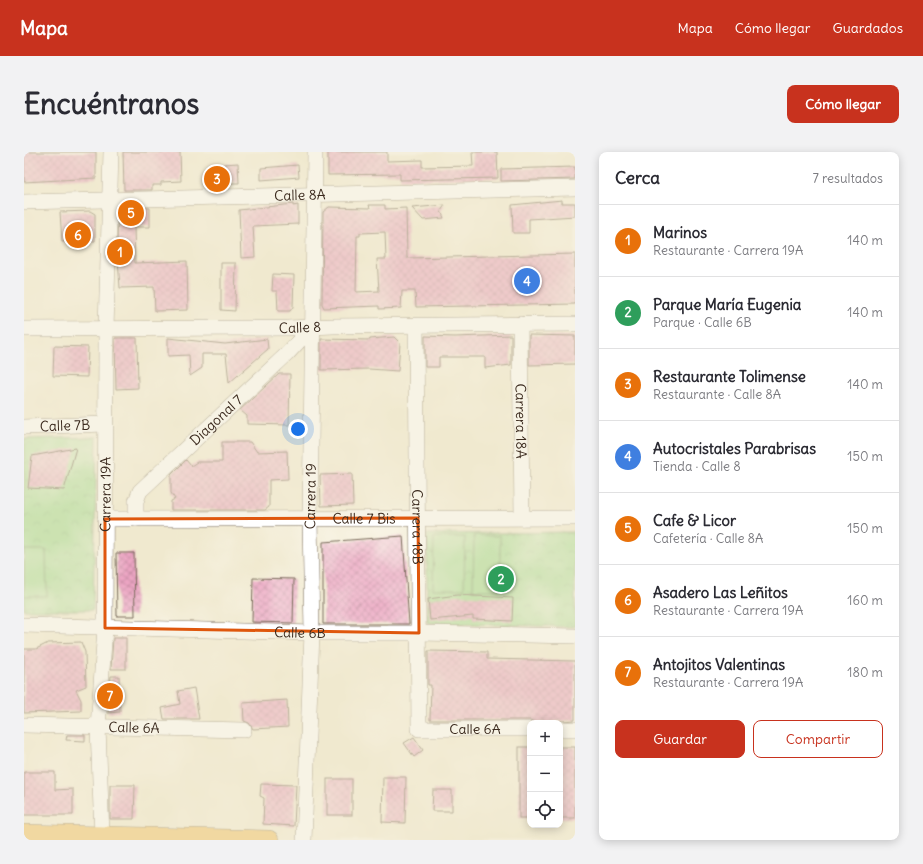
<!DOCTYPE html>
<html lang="es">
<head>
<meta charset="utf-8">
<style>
  :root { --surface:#fff; --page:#f2f2f3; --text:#2b2b33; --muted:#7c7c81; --line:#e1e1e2; --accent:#c8321e }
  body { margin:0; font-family:Delius,sans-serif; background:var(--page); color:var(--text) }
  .controls { position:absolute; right:12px; bottom:12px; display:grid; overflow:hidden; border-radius:8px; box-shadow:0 2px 10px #0003 }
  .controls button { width:36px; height:36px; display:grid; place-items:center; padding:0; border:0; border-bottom:1px solid var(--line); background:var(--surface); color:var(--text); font:20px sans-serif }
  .you { position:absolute; left:274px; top:277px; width:14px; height:14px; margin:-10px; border:3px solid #fff; border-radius:50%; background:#1a73e8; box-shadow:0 0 0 6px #1a73e833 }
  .badge { display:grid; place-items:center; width:26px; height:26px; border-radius:50%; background:var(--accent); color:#fff; font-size:13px; font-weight:700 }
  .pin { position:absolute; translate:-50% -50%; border:2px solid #fff; box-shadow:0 1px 4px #0006 }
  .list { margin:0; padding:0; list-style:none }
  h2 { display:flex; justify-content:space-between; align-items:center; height:52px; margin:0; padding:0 16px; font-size:17px }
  h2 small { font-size:13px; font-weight:400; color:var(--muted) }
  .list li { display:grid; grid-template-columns:26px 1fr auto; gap:12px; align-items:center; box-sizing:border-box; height:72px; padding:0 16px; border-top:1px solid var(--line) }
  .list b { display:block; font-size:15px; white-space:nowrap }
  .list p { margin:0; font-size:13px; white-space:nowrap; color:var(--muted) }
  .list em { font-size:13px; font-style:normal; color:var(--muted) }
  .actions { display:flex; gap:8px; padding:12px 16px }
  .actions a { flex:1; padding:9px 0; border:1px solid var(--accent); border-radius:8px; text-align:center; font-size:14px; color:var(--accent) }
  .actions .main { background:var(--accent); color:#fff }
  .icon { flex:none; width:22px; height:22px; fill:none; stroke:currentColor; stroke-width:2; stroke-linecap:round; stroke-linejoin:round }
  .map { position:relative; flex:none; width:551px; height:688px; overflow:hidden; border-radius:8px }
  header { display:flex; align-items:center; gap:24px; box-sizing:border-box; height:56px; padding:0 20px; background:var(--accent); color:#fff }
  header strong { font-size:19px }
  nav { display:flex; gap:22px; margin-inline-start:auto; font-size:14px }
  .intro { display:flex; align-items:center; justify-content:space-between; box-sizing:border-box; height:96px; padding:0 24px }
  h1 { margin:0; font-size:28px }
  .button { padding:10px 18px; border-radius:8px; background:var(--accent); color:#fff; font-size:14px; font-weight:700 }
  main { display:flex; gap:24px; padding:0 24px }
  aside { flex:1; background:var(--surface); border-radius:8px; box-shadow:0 2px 10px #0003 }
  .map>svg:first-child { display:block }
</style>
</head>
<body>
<header>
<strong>Mapa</strong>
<nav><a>Mapa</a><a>Cómo llegar</a><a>Guardados</a></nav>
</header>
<div class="intro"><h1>Encuéntranos</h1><a class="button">Cómo llegar</a></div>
<main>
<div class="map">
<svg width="551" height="688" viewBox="0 0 551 688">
  <defs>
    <pattern id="park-crowns" width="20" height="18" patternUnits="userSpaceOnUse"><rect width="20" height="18" fill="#9fda8d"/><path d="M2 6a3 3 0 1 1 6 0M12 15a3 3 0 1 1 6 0" fill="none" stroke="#8abb79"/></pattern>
    <pattern id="building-cross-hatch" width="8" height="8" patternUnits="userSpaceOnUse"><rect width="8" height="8" fill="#eca5c3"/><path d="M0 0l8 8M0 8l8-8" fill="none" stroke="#c0879e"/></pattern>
  </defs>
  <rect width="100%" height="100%" fill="#fbf7ec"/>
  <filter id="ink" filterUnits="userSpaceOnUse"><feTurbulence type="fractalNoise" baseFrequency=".025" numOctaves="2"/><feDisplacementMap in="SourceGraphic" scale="8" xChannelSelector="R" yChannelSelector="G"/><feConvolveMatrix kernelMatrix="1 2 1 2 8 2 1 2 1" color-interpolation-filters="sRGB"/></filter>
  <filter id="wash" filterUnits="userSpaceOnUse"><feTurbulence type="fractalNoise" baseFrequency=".012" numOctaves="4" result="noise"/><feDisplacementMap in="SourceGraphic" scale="16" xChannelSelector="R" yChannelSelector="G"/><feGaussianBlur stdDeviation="0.9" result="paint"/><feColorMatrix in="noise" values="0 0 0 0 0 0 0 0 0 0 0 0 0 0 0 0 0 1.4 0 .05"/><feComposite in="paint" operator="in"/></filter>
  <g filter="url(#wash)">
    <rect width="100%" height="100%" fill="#f0e9cf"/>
    <g fill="url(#park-crowns)" stroke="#6d8256">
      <polygon points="73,285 69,458 0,458 0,287"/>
      <polygon points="551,380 551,475 403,471 403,382"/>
    </g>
    <g fill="#9fda8d" stroke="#6d8256">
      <polygon points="450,383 476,384 476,438 449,438"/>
      <polygon points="410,385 441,385 440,437 409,437"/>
      <polygon points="0,398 22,398 23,444 0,444"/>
    </g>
    <g id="blocks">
      <g fill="url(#building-cross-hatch)" fill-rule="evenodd">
        <polygon points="0,0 72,0 72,26 0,30"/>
        <polygon points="99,0 156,0 157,29 137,30 137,33 128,33 128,38 100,38"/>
        <polygon points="304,0 363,0 363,9 398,8 398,15 449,14 448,0 473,0 474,26 376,28 376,22 304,23"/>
        <polygon points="214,11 215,31 179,31 179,21 201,20 200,12"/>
        <polygon points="274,13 275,25 237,28 237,16"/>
        <polygon points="551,15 551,27 477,29 477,17"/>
        <polygon points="538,48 538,51 551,51 551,64 505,67 505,81 489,81 488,53"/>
        <polygon points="269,52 269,54 274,53 274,72 229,74 231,105 217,106 215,58"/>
        <path d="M345 53H361V57L382 56 383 106 551 102V152L392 155 391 139H378L377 156 355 157V154L300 156 298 152 299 60 305 55 346 56ZM361 80 362 107H353L355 139 332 140 333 84H336V81Z"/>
        <polygon points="421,53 417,59 420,66 399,68 388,56"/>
        <polygon points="100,56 126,56 126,75 110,75 111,111 163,109 164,158 131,159 130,135 96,136 93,93 94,61"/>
        <polygon points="66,59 71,62 71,89 38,90 36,60"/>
        <polygon points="197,111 212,111 211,159 197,158"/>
        <polygon points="249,122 270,123 269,155 266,159 254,159 253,139 248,139"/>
        <polygon points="487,183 487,213 461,216 461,205 415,205 415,215 401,215 401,184 431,185"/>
        <polygon points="505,183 551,184 551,212 505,213"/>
        <polygon points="370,185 376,191 374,219 345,217 297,218 297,187 346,188 346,187"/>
        <polygon points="91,186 113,186 114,236 92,237"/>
        <polygon points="144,186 201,192 243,187 244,197 205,231 202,202 178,202 178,216 166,224 165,203 144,204"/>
        <polygon points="30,194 64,195 63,225 29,224"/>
        <polygon points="255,222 266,222 265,273 223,272 223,264 216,258"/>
        <polygon points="198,290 226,290 233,300 263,299 264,327 245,328 245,355 241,358 147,358 147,349 151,347 147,341 147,323 162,308 167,314 173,310 198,310"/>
        <polygon points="52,296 40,338 4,336 8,304"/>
        <polygon points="328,322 329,353 297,354 296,323"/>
        <polygon points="379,384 385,472 299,472 299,390"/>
        <polygon points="92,401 110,401 111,464 93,464"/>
        <polygon points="229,426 270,427 269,471 228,470"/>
        <polygon points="433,443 489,446 488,469 449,467 449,464 406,468 404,447"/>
        <polygon points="89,486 102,486 102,517 87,517"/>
        <polygon points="57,490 61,500 62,534 52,538 57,548 57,559 0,561 0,497 12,497 24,491"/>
        <polygon points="404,499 463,500 463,507 551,509 551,568 512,571 506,568 406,568 407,533 404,533"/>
        <polygon points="87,524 95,524 96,560 84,561"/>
        <polygon points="170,536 175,567 140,567 138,556 156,552 154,539"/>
        <polygon points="263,548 264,575 229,577 225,571 220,569 219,551"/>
        <polygon points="43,583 61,583 61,589 42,588"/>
        <polygon points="390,585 399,598 390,605 380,591"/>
        <rect x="495" y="595" width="11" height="71"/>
        <rect x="536" y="595" width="15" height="71"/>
        <polygon points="0,620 31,620 31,638 49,637 49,663 0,663"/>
        <polygon points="359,625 382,625 381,671 358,670"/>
        <rect x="303" y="627" width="25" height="36"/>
        <polygon points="237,632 272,633 270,674 239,672 240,646 236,644"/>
        <polygon points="86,633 111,633 110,667 86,667"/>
        <polygon points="409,638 428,638 428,659 408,659"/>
      </g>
    </g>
  </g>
  <g filter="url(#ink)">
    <use href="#blocks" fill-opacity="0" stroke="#7a6d5c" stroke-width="1"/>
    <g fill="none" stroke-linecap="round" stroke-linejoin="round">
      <g stroke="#7a6d5c" stroke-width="16">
        <g id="minor">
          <path id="s1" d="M0 50 551 36"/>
          <path id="s2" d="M496 172 498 366"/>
          <path id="s3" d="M392 174 395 577H506"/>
          <path id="s4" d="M0 177 264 176 309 174 551 172"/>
          <path id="s5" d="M0 275 81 272"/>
          <path id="s6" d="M81 367 551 366"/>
          <path id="s7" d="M112 367V349L116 339 263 202 288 175"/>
          <path id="s8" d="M0 473 288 481H395L551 484"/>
          <path id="s9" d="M0 573 220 578"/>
          <polyline points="536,577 551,577"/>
          <path id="s10" d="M78 684 74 575 81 476 82 177 87 0"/>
          <path id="s11" d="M280 688 288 481 286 366 291 0"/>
        </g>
      </g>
      <g stroke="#7a6d5c" stroke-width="20">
        <polyline id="major" points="0,682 245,688"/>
      </g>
      <use href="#minor" stroke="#fff" stroke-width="15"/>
      <use href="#major" stroke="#f1c369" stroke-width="19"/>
    </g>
  </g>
  <path d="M0 0H551V688H0ZM394 366 395 481 81 476V367Z" fill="#f0e9cf" fill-opacity=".55" fill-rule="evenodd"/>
  <path fill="none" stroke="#df570d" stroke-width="3" stroke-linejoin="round" d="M394 366 395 481 81 476V367Z"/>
  <g text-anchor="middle" stroke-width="3" stroke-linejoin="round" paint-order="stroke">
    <g font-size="14" fill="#3b2a1e" stroke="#fbf7ec">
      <text dy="5" stroke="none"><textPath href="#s1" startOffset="276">Calle 8A</textPath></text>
      <text dy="5" stroke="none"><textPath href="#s4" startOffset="276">Calle 8</textPath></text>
      <text dy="5" stroke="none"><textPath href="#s7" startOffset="133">Diagonal 7</textPath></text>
      <text dy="5" stroke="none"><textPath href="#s2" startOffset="97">Carrera 18A</textPath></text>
      <text dy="5" stroke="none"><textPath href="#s5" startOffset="41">Calle 7B</textPath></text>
      <text dy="5" stroke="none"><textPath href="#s10" startOffset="342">Carrera 19A</textPath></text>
      <text dy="5" stroke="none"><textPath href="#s11" startOffset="344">Carrera 19</textPath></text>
      <text dy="5" stroke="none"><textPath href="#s6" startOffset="259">Calle 7 Bis</textPath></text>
      <text dy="5" stroke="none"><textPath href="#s3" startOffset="201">Carrera 18B</textPath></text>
      <text dy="5" stroke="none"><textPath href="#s8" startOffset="276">Calle 6B</textPath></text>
      <text dy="5" stroke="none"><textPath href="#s9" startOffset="110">Calle 6A</textPath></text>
      <text dy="5" stroke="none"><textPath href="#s3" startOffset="459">Calle 6A</textPath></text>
    </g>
  </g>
</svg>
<div class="controls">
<button>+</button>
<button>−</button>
<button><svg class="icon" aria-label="locate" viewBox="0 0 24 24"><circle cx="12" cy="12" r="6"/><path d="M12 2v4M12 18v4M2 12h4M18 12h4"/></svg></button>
</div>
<div class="you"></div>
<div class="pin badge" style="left:96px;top:100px;background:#e8710a">1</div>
<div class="pin badge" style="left:477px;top:427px;background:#2e9e5b">2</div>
<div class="pin badge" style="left:193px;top:27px;background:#e8710a">3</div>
<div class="pin badge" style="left:503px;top:129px;background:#3f7fe0">4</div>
<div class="pin badge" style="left:107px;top:61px;background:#e8710a">5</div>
<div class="pin badge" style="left:54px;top:83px;background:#e8710a">6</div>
<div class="pin badge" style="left:86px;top:544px;background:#e8710a">7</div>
</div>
<aside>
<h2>Cerca<small>7 resultados</small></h2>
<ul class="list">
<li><span class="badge" style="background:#e8710a">1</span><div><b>Marinos</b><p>Restaurante · Carrera 19A</p></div><em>140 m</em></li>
<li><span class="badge" style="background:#2e9e5b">2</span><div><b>Parque María Eugenia</b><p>Parque · Calle 6B</p></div><em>140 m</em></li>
<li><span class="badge" style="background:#e8710a">3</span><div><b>Restaurante Tolimense</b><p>Restaurante · Calle 8A</p></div><em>140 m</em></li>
<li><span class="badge" style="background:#3f7fe0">4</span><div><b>Autocristales Parabrisas</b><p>Tienda · Calle 8</p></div><em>150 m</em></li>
<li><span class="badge" style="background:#e8710a">5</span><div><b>Cafe &amp; Licor</b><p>Cafetería · Calle 8A</p></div><em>150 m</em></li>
<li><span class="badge" style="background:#e8710a">6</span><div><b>Asadero Las Leñitos</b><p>Restaurante · Carrera 19A</p></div><em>160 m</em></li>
<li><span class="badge" style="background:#e8710a">7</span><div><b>Antojitos Valentinas</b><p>Restaurante · Carrera 19A</p></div><em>180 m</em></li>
</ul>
<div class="actions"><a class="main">Guardar</a><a>Compartir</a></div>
</aside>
</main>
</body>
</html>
